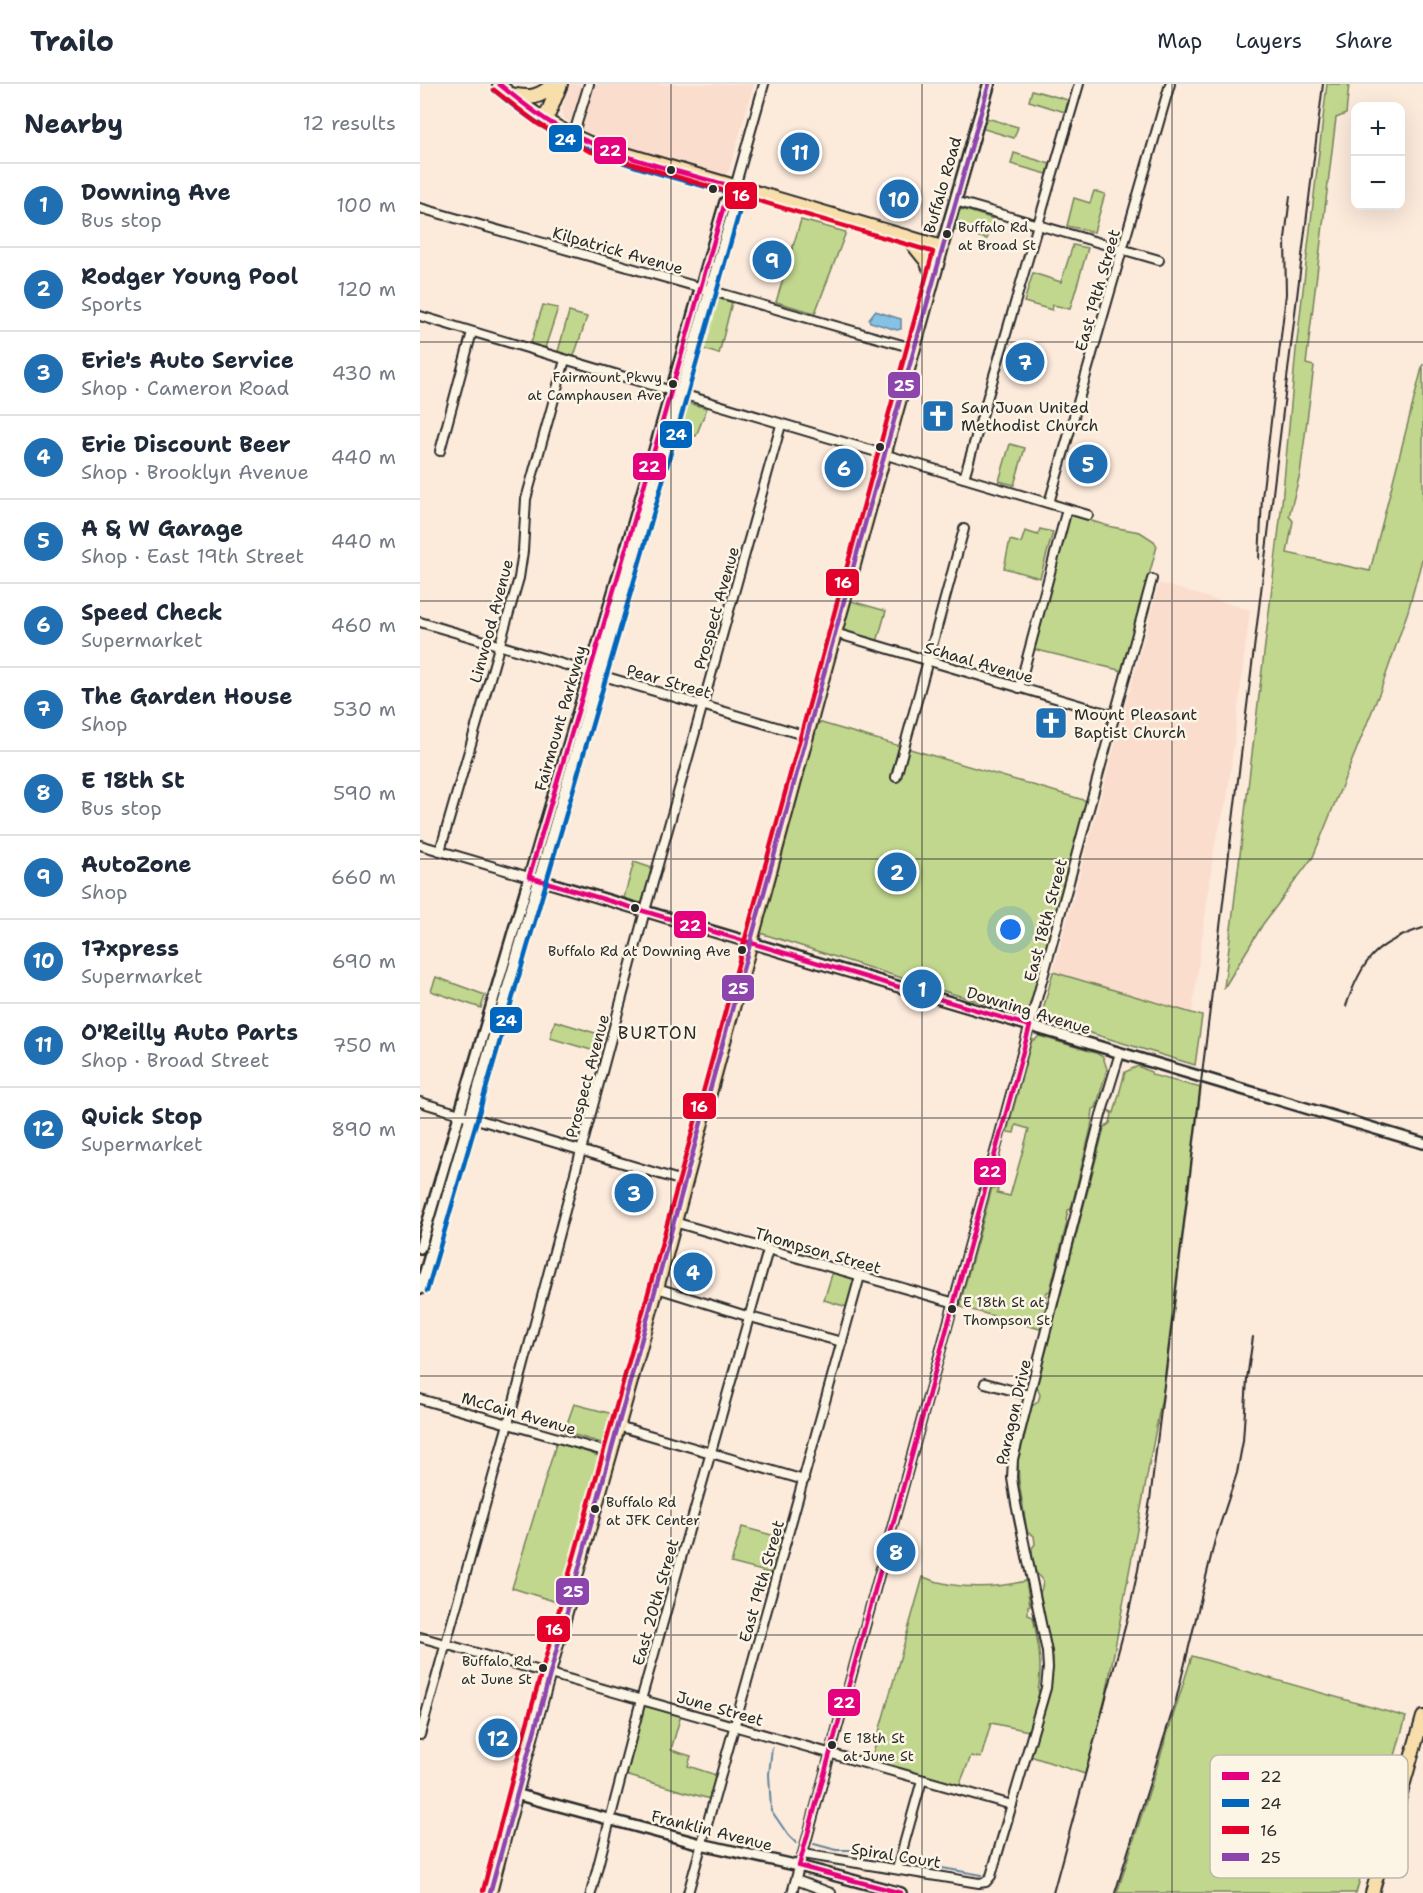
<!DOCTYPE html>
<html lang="en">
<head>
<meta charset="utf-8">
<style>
  :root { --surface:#fff; --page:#f6f6f7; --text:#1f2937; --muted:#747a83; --line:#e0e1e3; --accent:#1f6fb2 }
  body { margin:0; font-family:"Shantell Sans",sans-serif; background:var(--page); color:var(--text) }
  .controls { position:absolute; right:18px; top:18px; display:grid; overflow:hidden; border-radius:12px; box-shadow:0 6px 24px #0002 }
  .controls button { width:54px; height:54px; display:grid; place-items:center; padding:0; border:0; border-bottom:2px solid var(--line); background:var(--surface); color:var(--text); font:30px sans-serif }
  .you { position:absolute; left:591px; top:846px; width:21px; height:21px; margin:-15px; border:4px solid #fff; border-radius:50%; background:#1a73e8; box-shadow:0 0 0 9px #1a73e833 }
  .badge { display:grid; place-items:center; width:39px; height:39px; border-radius:50%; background:var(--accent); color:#fff; font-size:20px; font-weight:700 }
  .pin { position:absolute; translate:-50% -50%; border:3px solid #fff; box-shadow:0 2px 6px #0006 }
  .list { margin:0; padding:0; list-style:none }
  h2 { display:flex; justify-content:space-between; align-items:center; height:78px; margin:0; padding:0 24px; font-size:26px }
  h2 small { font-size:20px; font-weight:400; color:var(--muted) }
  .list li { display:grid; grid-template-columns:39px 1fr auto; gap:18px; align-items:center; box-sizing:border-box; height:84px; padding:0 24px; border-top:2px solid var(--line) }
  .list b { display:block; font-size:22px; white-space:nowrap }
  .list p { margin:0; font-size:20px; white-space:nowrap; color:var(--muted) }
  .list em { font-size:20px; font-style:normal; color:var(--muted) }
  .map { position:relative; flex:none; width:1003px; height:1809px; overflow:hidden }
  header { display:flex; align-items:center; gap:36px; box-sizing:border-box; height:84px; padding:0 30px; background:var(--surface); border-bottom:2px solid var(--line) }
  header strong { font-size:28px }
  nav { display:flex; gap:33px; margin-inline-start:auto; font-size:21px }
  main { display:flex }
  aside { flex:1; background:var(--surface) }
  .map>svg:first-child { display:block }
</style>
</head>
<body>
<header>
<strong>Trailo</strong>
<nav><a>Map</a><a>Layers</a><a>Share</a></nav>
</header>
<main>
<aside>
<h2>Nearby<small>12 results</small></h2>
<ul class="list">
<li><span class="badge">1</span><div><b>Downing Ave</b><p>Bus stop</p></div><em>100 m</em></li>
<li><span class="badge">2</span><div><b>Rodger Young Pool</b><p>Sports</p></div><em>120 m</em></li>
<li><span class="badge">3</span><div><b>Erie's Auto Service</b><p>Shop · Cameron Road</p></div><em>430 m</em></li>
<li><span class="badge">4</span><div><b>Erie Discount Beer</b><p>Shop · Brooklyn Avenue</p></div><em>440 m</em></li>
<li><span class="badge">5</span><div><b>A &amp; W Garage</b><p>Shop · East 19th Street</p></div><em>440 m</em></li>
<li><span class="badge">6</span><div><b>Speed Check</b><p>Supermarket</p></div><em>460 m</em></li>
<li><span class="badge">7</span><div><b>The Garden House</b><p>Shop</p></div><em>530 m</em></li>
<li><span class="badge">8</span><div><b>E 18th St</b><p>Bus stop</p></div><em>590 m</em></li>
<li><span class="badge">9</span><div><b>AutoZone</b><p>Shop</p></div><em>660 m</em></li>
<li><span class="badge">10</span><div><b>17xpress</b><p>Supermarket</p></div><em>690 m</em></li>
<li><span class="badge">11</span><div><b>O'Reilly Auto Parts</b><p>Shop · Broad Street</p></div><em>750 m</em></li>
<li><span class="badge">12</span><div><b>Quick Stop</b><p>Supermarket</p></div><em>890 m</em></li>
</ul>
</aside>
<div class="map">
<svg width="1003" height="1809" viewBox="0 0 1003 1809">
  <rect width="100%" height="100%" fill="#fceadb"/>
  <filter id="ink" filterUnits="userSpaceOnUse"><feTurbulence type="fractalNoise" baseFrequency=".0167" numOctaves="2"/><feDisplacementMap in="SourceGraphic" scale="12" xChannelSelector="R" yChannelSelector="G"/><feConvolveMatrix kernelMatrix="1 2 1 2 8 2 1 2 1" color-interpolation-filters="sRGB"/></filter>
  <g filter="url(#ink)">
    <g fill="#fbddce">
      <polygon points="150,0 334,0 309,87 305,91 200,61 152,42 144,34 142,25"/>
      <polygon points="739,499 830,526 807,715 795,759 772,929 633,888"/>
    </g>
    <g fill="#c1d78d" stroke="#76815c" stroke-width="1.5">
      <polygon points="907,0 929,0 926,30 916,34 886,280 894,282 880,390 869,432 873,437 867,469 950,487 1003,280 1003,472 988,527 961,605 893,773 843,840 804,904 862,419 876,266"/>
      <polygon points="612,6 648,16 645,28 609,17"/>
      <polygon points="563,33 598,43 594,54 561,44"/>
      <polygon points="594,69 630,80 627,90 591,80"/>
      <polygon points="674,107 685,110 674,148 647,142 654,114 670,119"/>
      <polygon points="542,125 574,135 567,155 532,145 537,128"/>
      <polygon points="381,136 426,148 395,229 356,218"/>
      <polygon points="653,161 668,164 650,225 633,221 632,226 604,218 613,189 641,198"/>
      <polygon points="297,214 312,218 299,270 277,263 291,217 294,218"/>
      <polygon points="123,221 138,224 124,267 110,262"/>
      <polygon points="149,228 167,233 153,275 137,271"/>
      <polygon points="263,318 287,324 276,352 254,344 261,319"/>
      <polygon points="590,360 605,364 594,401 579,397"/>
      <polygon points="648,430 692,443 720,448 734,457 737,462 703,587 613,565"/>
      <polygon points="620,445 633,448 620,494 584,484 590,456 601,459 605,447 618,451"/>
      <polygon points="431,517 466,527 457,558 422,548"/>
      <path d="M398 638 667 717 607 932C517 906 429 877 340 849Z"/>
      <polygon points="214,778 232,784 222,818 219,820 203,817"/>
      <polygon points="633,888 782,932 775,981 621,934"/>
      <polygon points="16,893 65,911 61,924 11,907"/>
      <polygon points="135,937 182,951 178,968 130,954"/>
      <polygon points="619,952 676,969 683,973 687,985 676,1024 673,1025 671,1044 651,1125 648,1126 646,1136 647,1138 630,1207 627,1208 625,1216 627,1219 620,1245 541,1223 541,1216 572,1104 578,1105 577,1109 590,1112 609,1045 596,1041 594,1049 587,1048 612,956 615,956"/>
      <path d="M718 982 731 988 732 991 781 1004 746 1291 684 1622 665 1690 610 1672 632 1595 633 1574 620 1509C627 1492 619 1497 615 1486 613 1479 612 1471 612 1464L615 1460 614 1452 607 1447 599 1398 598 1377 612 1322 618 1318 620 1311 617 1302 684 1044 690 1039 692 1030 688 1026 694 1029 705 988Z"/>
      <polygon points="413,1187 434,1195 427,1223 404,1216"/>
      <polygon points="154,1320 193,1330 185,1360 144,1348"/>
      <polygon points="137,1357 181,1373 181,1387 140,1519 92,1504"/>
      <polygon points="322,1443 363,1454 354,1490 311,1479"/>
      <path d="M503 1493C536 1506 571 1505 606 1497L610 1521 608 1522V1531L613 1533C618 1558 623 1581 618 1607L620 1608 609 1647 571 1639 561 1674 551 1672 539 1702 486 1688 451 1676Z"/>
      <polygon points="772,1572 986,1633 936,1809 697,1809"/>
      <polygon points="224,1622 261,1631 251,1666 271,1672 268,1682 296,1691 290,1715 205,1691"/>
    </g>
    <g fill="#87c1e6" stroke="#62859b" stroke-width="1.5">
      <polygon points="455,227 481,235 481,245 477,246 450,238 449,235"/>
      <polygon points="461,771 487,779 483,792 492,795 489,808 465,801 470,785 459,781"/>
    </g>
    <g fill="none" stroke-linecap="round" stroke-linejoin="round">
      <g stroke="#62859b" stroke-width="2">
        <polyline points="352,1664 349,1690 351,1726 368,1751 376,1759"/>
        <polyline points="394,1760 416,1766 429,1766 468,1774"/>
        <polyline points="488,1778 562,1791"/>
      </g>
      <g stroke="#2b2b2b" stroke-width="12">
        <g id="minor">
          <polyline points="153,52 169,0"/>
          <polyline points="315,103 344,0"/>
          <polyline points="535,117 739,176"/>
          <polyline points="0,124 493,264"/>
          <polyline points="0,232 668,431"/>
          <polyline points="20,367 52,248"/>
          <polyline points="544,394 659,0"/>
          <polyline points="629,419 750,0"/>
          <polyline points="0,538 387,652"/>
          <polyline points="415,549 696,632"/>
          <polyline points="599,604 647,425"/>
          <polyline points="476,693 544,445"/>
          <polyline points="0,761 109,793"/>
          <polyline points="20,767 99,494 103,467 106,415 145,276"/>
          <polyline points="0,1018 266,1098"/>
          <polyline points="254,1138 535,1219"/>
          <polyline points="237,1204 330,1233 422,1258"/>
          <polyline points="565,1299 609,1311"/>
          <polyline points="0,1315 191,1369"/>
          <polyline points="198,1342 384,1396"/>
          <polyline points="0,1553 592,1721"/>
          <polyline points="0,1651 88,1340 225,827 361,341"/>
          <polyline points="383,1770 559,1799 566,1798 571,1792 626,1604 628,1584 627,1568 596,1420 592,1394 593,1375 681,1031 700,969"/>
          <polyline points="477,1785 502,1696"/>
          <polyline points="376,1796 411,1809"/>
          <polyline points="171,1809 221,1616 348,1166"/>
          <polyline points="268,1809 440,1192"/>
          <polyline points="372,1809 732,495"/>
        </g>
      </g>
      <g stroke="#2b2b2b" stroke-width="14">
        <g id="tertiary">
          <polyline points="114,794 1003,1059"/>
          <polyline points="0,1164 208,458 305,118 310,115 314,120 312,130 0,1205"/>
          <polyline points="95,1710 281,1760 379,1782 481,1809"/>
        </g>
      </g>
      <g stroke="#2b2b2b" stroke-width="15">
        <polyline id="secondary" points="522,163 569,0"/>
      </g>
      <g stroke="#2b2b2b" stroke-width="16">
        <g id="primary">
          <polyline points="486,152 506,177 513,193"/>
          <path d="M70 1809C122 1604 183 1401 239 1197 333 852 425 507 522 163L172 60C137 45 106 26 79 0"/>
          <polyline points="952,1809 1003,1633"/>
        </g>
      </g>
      <g stroke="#2b2b2b" stroke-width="18">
        <g id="trunk">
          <path d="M91 11C109 15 120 14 134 0"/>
          <polyline points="125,37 140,0"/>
        </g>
      </g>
      <use href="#minor" stroke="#fcf5e5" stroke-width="8"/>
      <use href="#tertiary" stroke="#fcf5e5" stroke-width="9"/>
      <use href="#secondary" stroke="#fcf5e5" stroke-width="10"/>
      <use href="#primary" stroke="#f8deab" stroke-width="12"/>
      <use href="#trunk" stroke="#f8deab" stroke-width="14"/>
      <g stroke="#2b2b2b" stroke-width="2">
        <polyline points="839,475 842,414 866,210 865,155 870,112"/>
        <path d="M926 922C942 876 955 859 1003 844"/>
        <polyline points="633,1809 708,1532 718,1486 730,1416 903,0"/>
        <polyline points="695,1809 756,1616 795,1456 817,1389 823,1357 827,1295 833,1253"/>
      </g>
      <g stroke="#fcf5e5" stroke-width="9">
        <g id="bus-1">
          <path d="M79 0C96 14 112 27 131 39 187 72 253 86 315 103"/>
          <polyline points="305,118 208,458 109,793 610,942 379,1782 481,1809"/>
        </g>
      </g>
      <g stroke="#fcf5e5" stroke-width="9">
        <g id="bus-2">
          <path d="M74 6C92 21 110 35 130 47 187 78 251 93 313 110"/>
          <polyline points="7,1207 224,463 321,122"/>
        </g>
      </g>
      <g stroke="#fcf5e5" stroke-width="9">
        <polyline id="bus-3" points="63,1807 103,1654 232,1195 513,168 169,67 118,40 74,6"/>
      </g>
      <g stroke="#fcf5e5" stroke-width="9">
        <polyline id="bus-4" points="70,1809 448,429 569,0"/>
      </g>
      <use href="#bus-1" stroke="#e5007d" stroke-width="4.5"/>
      <use href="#bus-2" stroke="#0065bd" stroke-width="4.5"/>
      <use href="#bus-3" stroke="#e4002b" stroke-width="4.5"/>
      <use href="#bus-4" stroke="#8e44ad" stroke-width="4.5"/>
    </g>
  </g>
  <path fill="none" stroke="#2b2b2b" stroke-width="1.5" stroke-opacity="0.55" d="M251 0V1809M502 0V1809M752 0V1809M0 258H1003M0 517H1003M0 775H1003M0 1034H1003M0 1292H1003M0 1551H1003"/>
  <defs>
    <g id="church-square" transform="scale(1.725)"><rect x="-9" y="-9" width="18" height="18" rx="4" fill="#1f6fb2" stroke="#fcf5e5"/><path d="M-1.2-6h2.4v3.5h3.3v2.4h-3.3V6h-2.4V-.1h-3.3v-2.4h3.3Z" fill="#fff"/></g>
  </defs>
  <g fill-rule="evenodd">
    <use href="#church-square" x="518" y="332"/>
    <use href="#church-square" x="631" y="639"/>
  </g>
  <g fill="#2b2b2b" stroke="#fcf5e5" stroke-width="2">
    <circle cx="251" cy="86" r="5"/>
    <circle cx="293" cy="105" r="5"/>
    <circle cx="527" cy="150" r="5"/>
    <circle cx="253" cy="300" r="5"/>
    <circle cx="460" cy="363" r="5"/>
    <circle cx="215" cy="824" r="5"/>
    <circle cx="322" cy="866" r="5"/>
    <circle cx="532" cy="1225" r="5"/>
    <circle cx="175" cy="1425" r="5"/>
    <circle cx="123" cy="1584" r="5"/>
    <circle cx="412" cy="1661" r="5"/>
  </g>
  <g text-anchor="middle" stroke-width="5" stroke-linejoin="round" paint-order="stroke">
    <g font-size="14" fill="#2b2b2b" stroke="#fcf5e5" text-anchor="start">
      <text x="538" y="148">Buffalo Rd<tspan x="538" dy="18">at Broad St</tspan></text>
      <text x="242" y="298" text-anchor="end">Fairmount Pkwy<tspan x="242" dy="18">at Camphausen Ave</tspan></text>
      <text x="311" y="872" text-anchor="end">Buffalo Rd at Downing Ave</text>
      <text x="543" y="1223">E 18th St at<tspan x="543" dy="18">Thompson St</tspan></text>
      <text x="186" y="1423">Buffalo Rd<tspan x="186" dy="18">at JFK Center</tspan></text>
      <text x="112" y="1582" text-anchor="end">Buffalo Rd<tspan x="112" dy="18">at June St</tspan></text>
      <text x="423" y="1659">E 18th St<tspan x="423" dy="18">at June St</tspan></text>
    </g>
    <g font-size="16" fill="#2b2b2b" stroke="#fcf5e5">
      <text transform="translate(522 101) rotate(-74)" y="6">Buffalo Road</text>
      <text transform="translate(198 166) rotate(16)" y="6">Kilpatrick Avenue</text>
      <text transform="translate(677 206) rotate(-74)" y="6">East 19th Street</text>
      <text transform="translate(296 524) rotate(-74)" y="6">Prospect Avenue</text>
      <text transform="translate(71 537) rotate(-75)" y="6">Linwood Avenue</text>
      <text transform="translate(559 578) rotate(16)" y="6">Schaal Avenue</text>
      <text transform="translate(249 597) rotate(16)" y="6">Pear Street</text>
      <text transform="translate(140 634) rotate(-74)" y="6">Fairmount Parkway</text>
      <text transform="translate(625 836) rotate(-75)" y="6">East 18th Street</text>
      <text transform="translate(609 926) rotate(17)" y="6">Downing Avenue</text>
      <text transform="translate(167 992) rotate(-75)" y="6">Prospect Avenue</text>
      <text transform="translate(398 1166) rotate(16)" y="6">Thompson Street</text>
      <text transform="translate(593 1328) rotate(-77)" y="6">Paragon Drive</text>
      <text transform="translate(99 1329) rotate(16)" y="6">McCain Avenue</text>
      <text transform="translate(341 1497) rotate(-74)" y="6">East 19th Street</text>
      <text transform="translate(235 1518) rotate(-74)" y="6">East 20th Street</text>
      <text transform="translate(300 1624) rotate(16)" y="6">June Street</text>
      <text transform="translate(292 1746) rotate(14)" y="6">Franklin Avenue</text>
      <text transform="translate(476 1771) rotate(9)" y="6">Spiral Court</text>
    </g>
    <g font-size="16" fill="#2b2b2b" stroke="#fcf5e5" text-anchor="start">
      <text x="541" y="329">San Juan United<tspan x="541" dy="18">Methodist Church</tspan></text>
      <text x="654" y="636">Mount Pleasant<tspan x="654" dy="18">Baptist Church</tspan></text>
    </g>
    <g font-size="18" letter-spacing="1.5" fill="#2b2b2b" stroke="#fcf5e5">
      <text x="238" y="955">BURTON</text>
    </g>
  </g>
  <rect x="790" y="1671" width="198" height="123" rx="9" fill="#fcf5e5" stroke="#bdb8ad" stroke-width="1.5"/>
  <rect x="802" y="1688" width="27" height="8" fill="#e5007d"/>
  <rect x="802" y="1715" width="27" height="8" fill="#0065bd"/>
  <rect x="802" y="1742" width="27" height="8" fill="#e4002b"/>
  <rect x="802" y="1769" width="27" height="8" fill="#8e44ad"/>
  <g font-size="16" fill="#2b2b2b">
    <text x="840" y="1698">22</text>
    <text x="840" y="1725">24</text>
    <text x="840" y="1752">16</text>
    <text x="840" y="1779">25</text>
  </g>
  <g stroke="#fcf5e5" stroke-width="2">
    <rect x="128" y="40" width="35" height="29" rx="6" fill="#0065bd"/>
    <rect x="173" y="52" width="34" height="29" rx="6" fill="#e5007d"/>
    <rect x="304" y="97" width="34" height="29" rx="6" fill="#e4002b"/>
    <rect x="467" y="287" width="34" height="28" rx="6" fill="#8e44ad"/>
    <rect x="239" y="336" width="34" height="29" rx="6" fill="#0065bd"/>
    <rect x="212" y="368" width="35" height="29" rx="6" fill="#e5007d"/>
    <rect x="405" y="484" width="35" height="29" rx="6" fill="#e4002b"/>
    <rect x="253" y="826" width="34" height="29" rx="6" fill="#e5007d"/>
    <rect x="301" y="890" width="34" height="28" rx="6" fill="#8e44ad"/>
    <rect x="69" y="922" width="34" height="28" rx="6" fill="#0065bd"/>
    <rect x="262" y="1008" width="35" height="28" rx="6" fill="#e4002b"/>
    <rect x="553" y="1073" width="34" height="29" rx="6" fill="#e5007d"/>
    <rect x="135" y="1493" width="35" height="29" rx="6" fill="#8e44ad"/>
    <rect x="116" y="1531" width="35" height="28" rx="6" fill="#e4002b"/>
    <rect x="407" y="1604" width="34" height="29" rx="6" fill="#e5007d"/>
  </g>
  <g font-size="16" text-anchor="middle" font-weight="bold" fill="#fff">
    <text x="145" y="61">24</text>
    <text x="190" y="72">22</text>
    <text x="321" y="117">16</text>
    <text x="484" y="307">25</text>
    <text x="256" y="356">24</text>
    <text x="229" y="388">22</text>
    <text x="423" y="504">16</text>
    <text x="270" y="847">22</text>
    <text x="318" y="910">25</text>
    <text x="86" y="942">24</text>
    <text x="279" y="1028">16</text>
    <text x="570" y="1093">22</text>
    <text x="153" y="1513">25</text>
    <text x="134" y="1551">16</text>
    <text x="424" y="1624">22</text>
  </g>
</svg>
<div class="controls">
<button>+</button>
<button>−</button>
</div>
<div class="you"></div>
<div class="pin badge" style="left:502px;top:905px">1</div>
<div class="pin badge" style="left:477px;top:788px">2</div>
<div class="pin badge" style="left:214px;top:1109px">3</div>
<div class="pin badge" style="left:273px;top:1188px">4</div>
<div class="pin badge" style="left:668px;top:380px">5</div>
<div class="pin badge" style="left:424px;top:384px">6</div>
<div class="pin badge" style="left:605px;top:278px">7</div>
<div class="pin badge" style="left:476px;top:1468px">8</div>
<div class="pin badge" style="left:352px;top:176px">9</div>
<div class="pin badge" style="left:479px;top:115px">10</div>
<div class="pin badge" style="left:380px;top:68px">11</div>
<div class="pin badge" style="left:78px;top:1654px">12</div>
</div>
</main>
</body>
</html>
